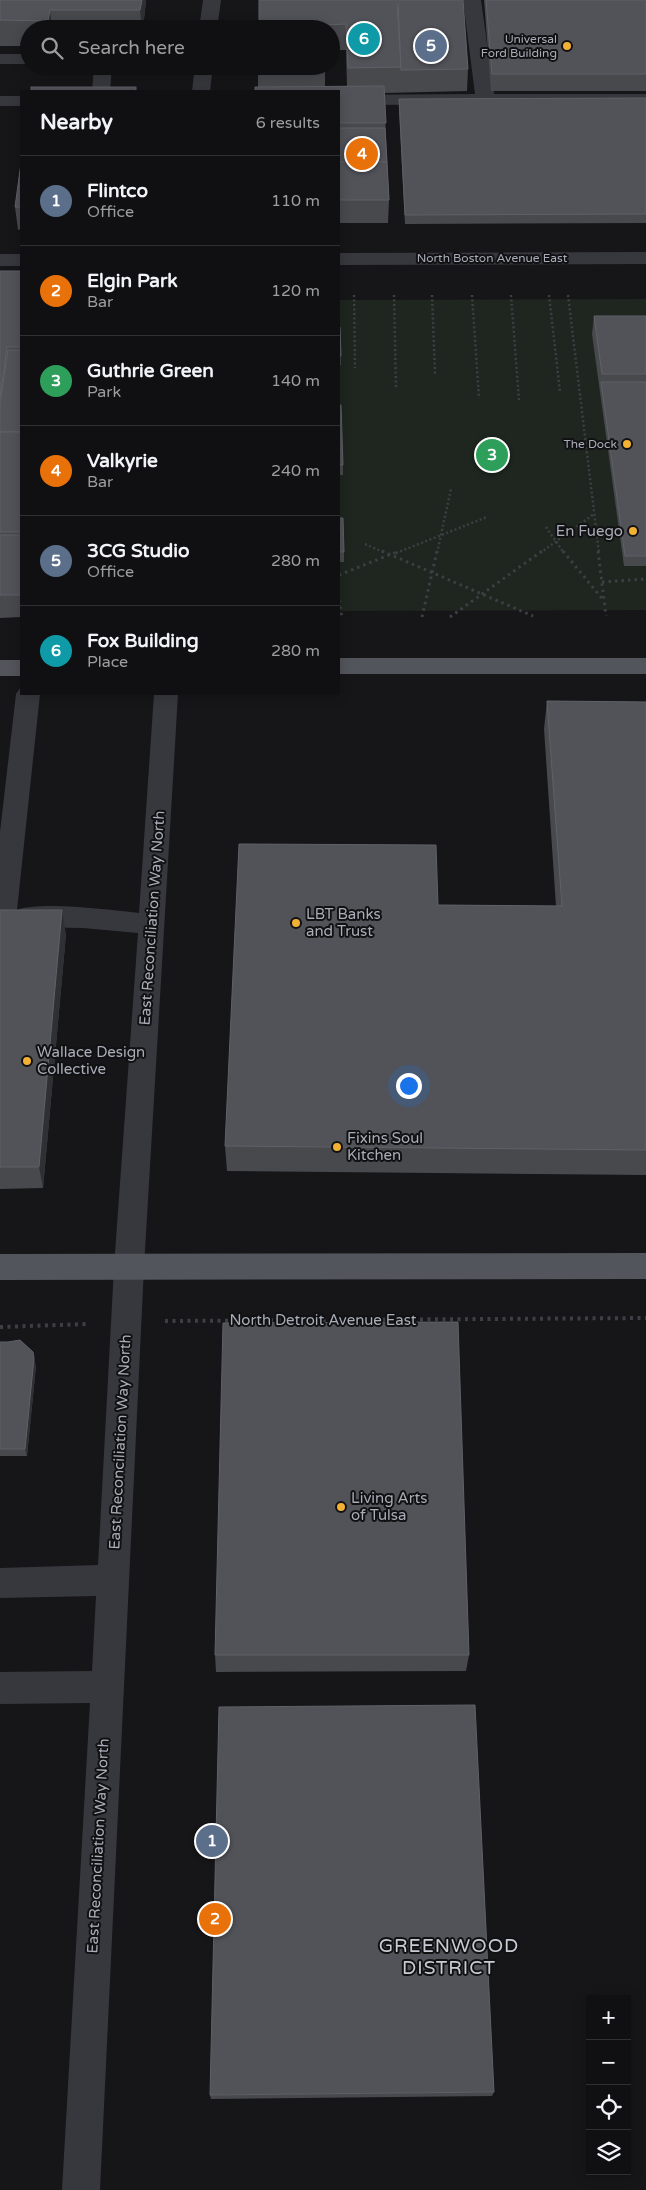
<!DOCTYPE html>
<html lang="en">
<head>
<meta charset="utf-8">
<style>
  :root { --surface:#101012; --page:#19191b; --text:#f1f3f6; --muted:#9c9d9f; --line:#303032; --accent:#0b8043 }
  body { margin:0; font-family:"Varela Round",sans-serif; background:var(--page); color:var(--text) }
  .controls { position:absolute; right:15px; bottom:15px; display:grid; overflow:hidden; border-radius:0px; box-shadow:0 2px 12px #0003 }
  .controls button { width:45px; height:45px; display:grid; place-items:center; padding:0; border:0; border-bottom:1px solid var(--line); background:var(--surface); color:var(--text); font:25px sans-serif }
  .you { position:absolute; left:408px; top:1085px; width:18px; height:18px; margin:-12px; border:4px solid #fff; border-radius:50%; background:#1a73e8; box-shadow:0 0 0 8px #1a73e833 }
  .badge { display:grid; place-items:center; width:32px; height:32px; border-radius:50%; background:var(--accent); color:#fff; font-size:16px; font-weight:700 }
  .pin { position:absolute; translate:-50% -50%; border:2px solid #fff; box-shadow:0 1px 5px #0006 }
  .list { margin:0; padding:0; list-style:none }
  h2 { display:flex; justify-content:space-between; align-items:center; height:65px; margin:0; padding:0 20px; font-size:21px }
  h2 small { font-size:16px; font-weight:400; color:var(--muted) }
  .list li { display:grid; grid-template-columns:32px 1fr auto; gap:15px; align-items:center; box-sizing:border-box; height:90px; padding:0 20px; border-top:1px solid var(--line) }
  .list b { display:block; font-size:19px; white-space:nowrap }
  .list p { margin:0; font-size:16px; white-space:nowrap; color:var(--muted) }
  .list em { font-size:16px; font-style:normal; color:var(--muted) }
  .icon { flex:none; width:28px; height:28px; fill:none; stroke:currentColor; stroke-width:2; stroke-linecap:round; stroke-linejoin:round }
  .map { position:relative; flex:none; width:646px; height:2190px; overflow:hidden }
  .search { position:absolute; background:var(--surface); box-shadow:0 2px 12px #0003; left:20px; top:20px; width:320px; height:55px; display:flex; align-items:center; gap:12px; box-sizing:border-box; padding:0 18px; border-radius:28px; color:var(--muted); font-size:19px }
  .panel { position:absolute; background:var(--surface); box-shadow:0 2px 12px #0003; left:20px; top:90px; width:320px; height:605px; border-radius:0px }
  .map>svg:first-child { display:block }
</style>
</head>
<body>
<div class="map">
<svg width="646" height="2190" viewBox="0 0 646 2190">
  <rect width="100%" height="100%" fill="#161618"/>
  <polygon fill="#1e261f" points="646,299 646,610 339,611 339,300"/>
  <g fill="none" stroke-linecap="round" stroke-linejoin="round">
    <g stroke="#3d3f44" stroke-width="2.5" stroke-dasharray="2 2.5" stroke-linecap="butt">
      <polyline points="354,295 355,368"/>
      <polyline points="394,295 396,389"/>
      <polyline points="432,295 435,374"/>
      <polyline points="472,295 479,398"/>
      <polyline points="511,295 519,400"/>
      <polyline points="549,295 560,392"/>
      <polyline points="568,295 599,553"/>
      <polyline points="546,527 564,553"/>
      <polyline points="365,544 385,553"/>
      <polyline points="396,553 487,517"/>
      <polyline points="437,553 451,489"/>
      <polyline points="540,553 594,514"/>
    </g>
    <g stroke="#3d3f44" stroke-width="3" stroke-dasharray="2.5 4" stroke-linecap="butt">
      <polyline points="382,551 533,616"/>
      <polyline points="563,551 604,601"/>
      <polyline points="598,551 606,616"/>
      <polyline points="339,575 399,551"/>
      <polyline points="602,582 646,579"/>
      <polyline points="339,600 342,618"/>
      <polyline points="422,617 437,551"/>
      <polyline points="450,617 542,551"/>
    </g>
    <g stroke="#3d3f44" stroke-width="4" stroke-dasharray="3 4.5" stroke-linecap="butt">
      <polyline points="165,1321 646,1318"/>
      <polyline points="0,1327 87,1324"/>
    </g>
    <g fill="#37383d" fill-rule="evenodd">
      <polygon points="203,0 221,0 217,29 199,29"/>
      <polygon points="463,0 481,0 494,94 646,94 646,104 339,105 339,95 475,94"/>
      <rect x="0" y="54" width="29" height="10"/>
      <polygon points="94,66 112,66 110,91 92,91"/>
      <polygon points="195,66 213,66 210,91 192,91"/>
      <rect x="0" y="96" width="21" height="10"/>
      <polygon points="646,252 646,264 339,265 339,253"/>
      <rect x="0" y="254" width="21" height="12"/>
      <path d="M20 688H21V694H40L17 910C40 901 111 910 139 913L154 694H178L144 1267 100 2190H62L90 1703 0 1704V1672L92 1671 96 1596 0 1598V1568L98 1565 114 1267 138 933 83 928 26 927 17 924 14 920 12 924 0 926V832L16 694Z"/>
    </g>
    <g fill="#53555c" fill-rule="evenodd">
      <rect x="339" y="658" width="307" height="16"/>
      <rect x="0" y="660" width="21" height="16"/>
      <polygon points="646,1253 646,1279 0,1280 0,1254"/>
    </g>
  </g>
  <g fill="#47494d">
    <polygon points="0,0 146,0 143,29 29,29 29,46 0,46"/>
    <polygon points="463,0 468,69 467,91 384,93 389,200 388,223 339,223 339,91 258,87 258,66 325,66 325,87 347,86 346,50 331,50 331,29 259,29"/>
    <polygon points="484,0 646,0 646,91 491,91"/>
    <polygon points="646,98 646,223 405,224 399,109 399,99"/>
    <polygon points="21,163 21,229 18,230 15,207"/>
    <polygon points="0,271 21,271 21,617 0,618"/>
    <polygon points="594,316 646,316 646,566 624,566 592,334"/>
    <polygon points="339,327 340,327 341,365 339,365"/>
    <polygon points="339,405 343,465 343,475 339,475"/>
    <polygon points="339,518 344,552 344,562 339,562"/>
    <polygon points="547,701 646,702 646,1175 227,1171 225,1146 438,905 556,906 544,729"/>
    <polygon points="0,910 66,934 43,1188 0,1189"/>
    <polygon points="0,1342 36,1366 27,1456 0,1456"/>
    <polygon points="215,1655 469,1655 466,1671 216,1672"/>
    <polygon points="494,2092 492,2096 211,2099 210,2095"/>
  </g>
  <g fill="#2f3033">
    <polygon points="142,0 146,0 143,29 142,29 140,10"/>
    <polygon points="50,10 52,29 49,29 48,21"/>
    <polygon points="62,910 66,934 43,1188 39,1167"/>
    <polygon points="34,1358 36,1366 27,1456 25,1449"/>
  </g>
  <g fill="#525359" stroke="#5f6168">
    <polygon points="0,0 142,0 140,10 50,10 48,21 0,20"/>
    <polygon points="259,0 397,0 401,67 348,68 346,24 325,25 325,29 259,29"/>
    <polygon points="398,0 463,0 468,69 401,70"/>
    <polygon points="486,0 646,0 646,74 492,74"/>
    <rect x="258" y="66" width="67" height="4"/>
    <polygon points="384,86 386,123 339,123 339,91 255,91 255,87"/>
    <rect x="31" y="87" width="105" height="4"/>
    <polygon points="646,98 646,214 405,215 399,99"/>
    <polygon points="339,128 385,128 387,162 339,162"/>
    <polygon points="339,162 387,162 389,200 339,200"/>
    <polygon points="21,163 21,207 15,207"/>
    <polygon points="0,271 21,271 21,347 7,347 0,397"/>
    <polygon points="594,316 646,316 646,374 602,374"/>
    <polygon points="339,327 340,327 341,356 339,356"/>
    <polygon points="8,350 21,350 21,432 0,432 0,403"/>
    <polygon points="601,382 646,382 646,556 625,556"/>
    <polygon points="339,405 341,405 343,465 339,465"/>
    <rect x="0" y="432" width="21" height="100"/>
    <polygon points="339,518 343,518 344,552 339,552"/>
    <rect x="0" y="535" width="21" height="60"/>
    <polygon points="547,701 646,702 646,1150 225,1146 239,844 436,845 438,905 562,906"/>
    <polygon points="0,910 62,910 39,1167 0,1167"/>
    <polygon points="458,1322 469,1655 215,1655 223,1323"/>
    <polygon points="20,1340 33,1352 34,1358 25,1449 0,1449 0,1342 8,1342"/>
    <polygon points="475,1705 494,2092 210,2095 219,1707"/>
  </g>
  <g fill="#f2b134" stroke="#111113" stroke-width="2">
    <circle cx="567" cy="46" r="5"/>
    <circle cx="627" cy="444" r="5"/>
    <circle cx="633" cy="531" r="5"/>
    <circle cx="296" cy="923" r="5"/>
    <circle cx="27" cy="1061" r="5"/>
    <circle cx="337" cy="1147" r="5"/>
    <circle cx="341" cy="1507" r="5"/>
  </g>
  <g text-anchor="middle" stroke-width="4" stroke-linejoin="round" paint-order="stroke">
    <g font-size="12" fill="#a8adb8" stroke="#111113" text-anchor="end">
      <text x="557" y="43">Universal<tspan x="557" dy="14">Ford Building</tspan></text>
      <text x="617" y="448">The Dock</text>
    </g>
    <g font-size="12" fill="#a8adb8" stroke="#111113">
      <text x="492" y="262">North Boston Avenue East</text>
    </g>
    <g font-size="15" fill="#a8adb8" stroke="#111113" text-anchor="start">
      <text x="623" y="536" text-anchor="end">En Fuego</text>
      <text x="306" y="919">LBT Banks<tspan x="306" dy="17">and Trust</tspan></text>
      <text x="37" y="1057">Wallace Design<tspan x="37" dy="17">Collective</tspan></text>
      <text x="347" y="1143">Fixins Soul<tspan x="347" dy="17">Kitchen</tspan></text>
      <text x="351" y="1503">Living Arts<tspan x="351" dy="17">of Tulsa</tspan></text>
    </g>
    <g font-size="15" fill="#a8adb8" stroke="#111113">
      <text transform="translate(152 918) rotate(-86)" y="5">East Reconciliation Way North</text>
      <text x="323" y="1325">North Detroit Avenue East</text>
      <text transform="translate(120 1442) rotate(-87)" y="5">East Reconciliation Way North</text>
      <text transform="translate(98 1846) rotate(-87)" y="5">East Reconciliation Way North</text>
    </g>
    <g font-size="19" letter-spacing="1" fill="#c9ccd4" stroke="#111113">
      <text x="449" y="1952">GREENWOOD<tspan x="449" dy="22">DISTRICT</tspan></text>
    </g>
  </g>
</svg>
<div class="controls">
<button>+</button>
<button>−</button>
<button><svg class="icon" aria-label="locate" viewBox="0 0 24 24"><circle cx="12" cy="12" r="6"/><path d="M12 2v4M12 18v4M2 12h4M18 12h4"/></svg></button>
<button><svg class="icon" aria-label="layers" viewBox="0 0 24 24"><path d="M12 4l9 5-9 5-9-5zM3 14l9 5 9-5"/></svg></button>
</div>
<div class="you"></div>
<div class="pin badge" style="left:212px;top:1841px;background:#5c6f8a">1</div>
<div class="pin badge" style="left:215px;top:1919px;background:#e8710a">2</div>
<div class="pin badge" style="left:492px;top:455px;background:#2e9e5b">3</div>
<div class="pin badge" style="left:362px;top:154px;background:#e8710a">4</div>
<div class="pin badge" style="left:431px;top:46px;background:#5c6f8a">5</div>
<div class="pin badge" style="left:364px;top:39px;background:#0f9aa8">6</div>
<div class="search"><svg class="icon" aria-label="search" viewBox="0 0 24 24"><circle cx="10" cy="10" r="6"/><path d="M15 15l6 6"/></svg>Search here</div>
<section class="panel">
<h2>Nearby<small>6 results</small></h2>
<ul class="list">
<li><span class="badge" style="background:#5c6f8a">1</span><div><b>Flintco</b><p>Office</p></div><em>110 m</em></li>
<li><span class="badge" style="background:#e8710a">2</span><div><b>Elgin Park</b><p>Bar</p></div><em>120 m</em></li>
<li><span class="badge" style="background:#2e9e5b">3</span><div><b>Guthrie Green</b><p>Park</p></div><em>140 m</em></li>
<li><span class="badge" style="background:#e8710a">4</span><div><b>Valkyrie</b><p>Bar</p></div><em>240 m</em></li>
<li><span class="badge" style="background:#5c6f8a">5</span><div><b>3CG Studio</b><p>Office</p></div><em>280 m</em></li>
<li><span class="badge" style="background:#0f9aa8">6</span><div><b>Fox Building</b><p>Place</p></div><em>280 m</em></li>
</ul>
</section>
</div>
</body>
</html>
